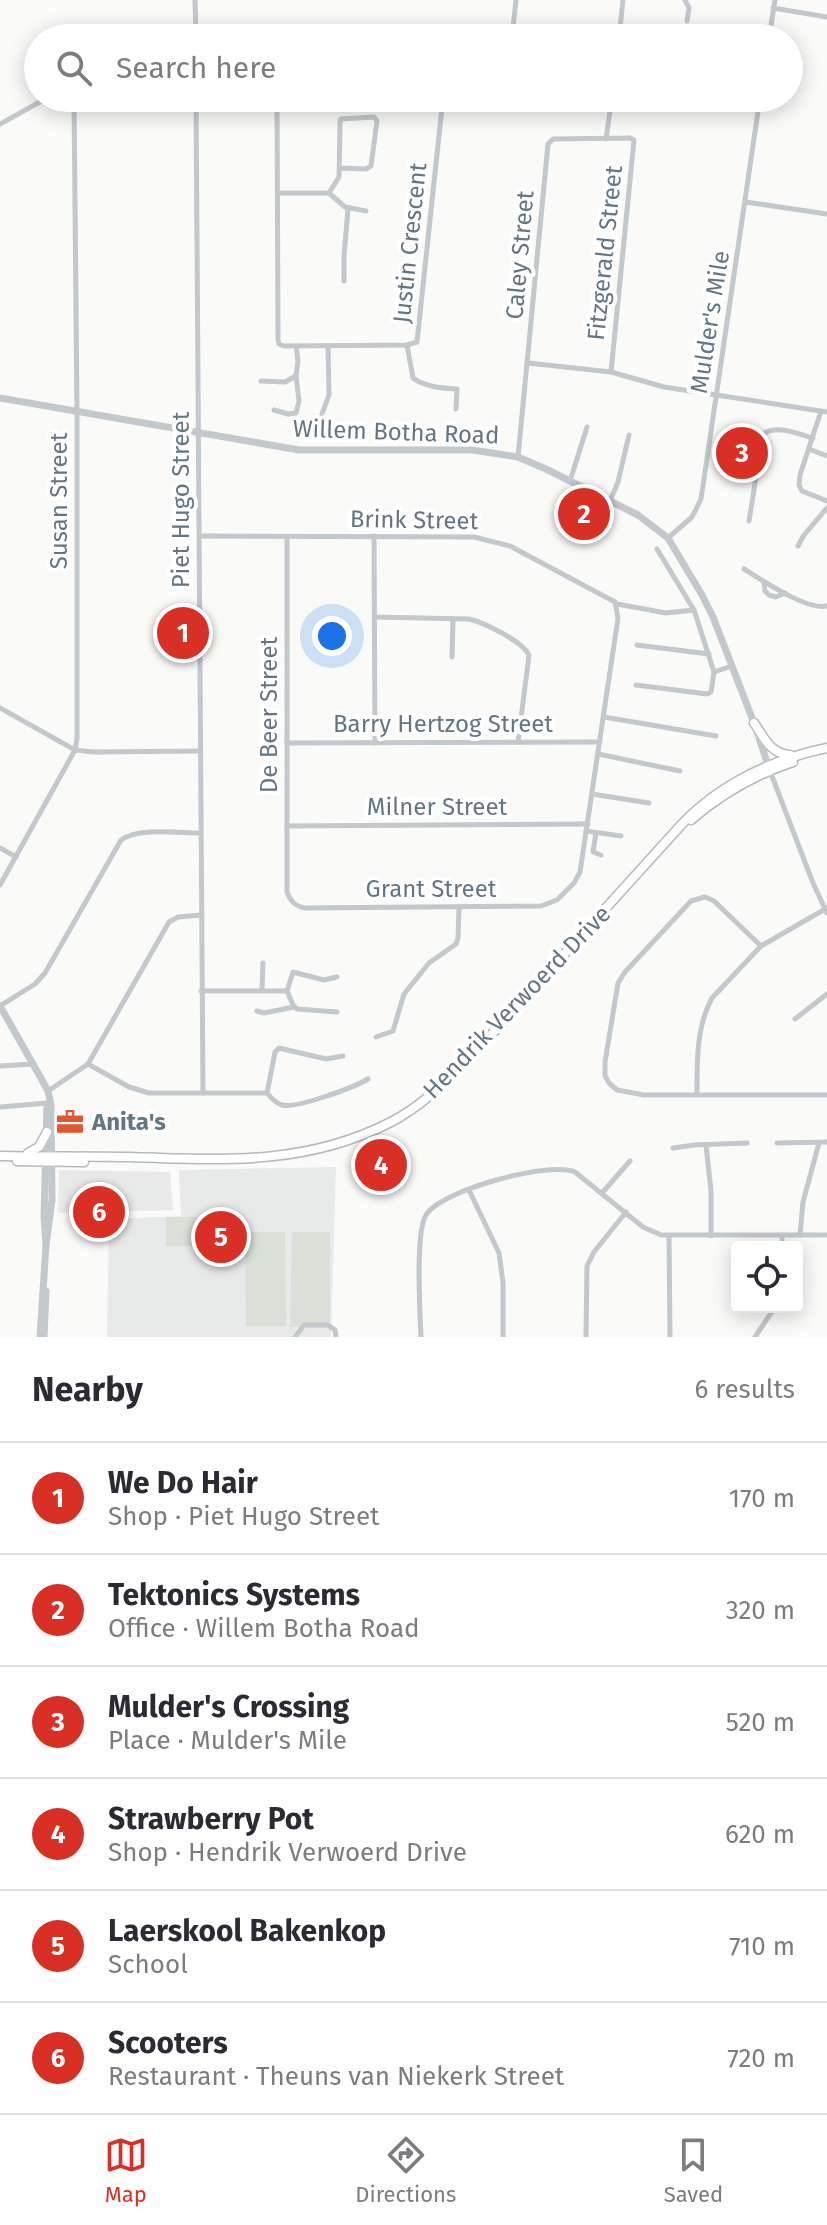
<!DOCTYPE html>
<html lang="en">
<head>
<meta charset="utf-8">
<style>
  :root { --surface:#fff; --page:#f7f7f7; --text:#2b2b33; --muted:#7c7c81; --line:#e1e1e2; --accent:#d93025 }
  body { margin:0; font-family:"Fira Sans",sans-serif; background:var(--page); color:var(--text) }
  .controls { position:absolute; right:24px; bottom:24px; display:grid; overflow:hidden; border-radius:8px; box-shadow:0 4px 20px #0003 }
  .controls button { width:72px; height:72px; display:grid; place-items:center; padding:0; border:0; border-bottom:2px solid var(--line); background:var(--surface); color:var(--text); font:40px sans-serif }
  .you { position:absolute; left:332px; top:636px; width:28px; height:28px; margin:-20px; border:6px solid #fff; border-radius:50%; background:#1a73e8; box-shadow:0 0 0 12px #1a73e833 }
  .badge { display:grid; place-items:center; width:52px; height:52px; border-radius:50%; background:var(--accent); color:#fff; font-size:26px; font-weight:700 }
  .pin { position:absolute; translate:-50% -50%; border:4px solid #fff; box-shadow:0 2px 8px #0006 }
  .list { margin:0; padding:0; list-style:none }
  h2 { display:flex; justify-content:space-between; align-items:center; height:104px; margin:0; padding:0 32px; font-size:34px }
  h2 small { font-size:26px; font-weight:400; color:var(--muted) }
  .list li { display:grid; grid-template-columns:52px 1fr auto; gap:24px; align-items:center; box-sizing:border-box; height:112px; padding:0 32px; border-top:2px solid var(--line) }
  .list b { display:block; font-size:30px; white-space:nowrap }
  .list p { margin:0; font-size:26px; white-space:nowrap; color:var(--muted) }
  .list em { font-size:26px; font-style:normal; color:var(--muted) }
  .icon { flex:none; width:44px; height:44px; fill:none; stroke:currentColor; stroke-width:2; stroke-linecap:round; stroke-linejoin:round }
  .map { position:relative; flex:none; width:827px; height:1337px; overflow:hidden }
  .search { position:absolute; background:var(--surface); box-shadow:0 4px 20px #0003; left:24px; right:24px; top:24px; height:88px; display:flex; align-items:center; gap:20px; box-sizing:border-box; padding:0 28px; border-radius:44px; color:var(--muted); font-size:30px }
  .sheet { height:776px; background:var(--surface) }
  nav { display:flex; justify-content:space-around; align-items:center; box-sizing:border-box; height:112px; border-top:2px solid var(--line); background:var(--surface); font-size:22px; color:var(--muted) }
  nav a { display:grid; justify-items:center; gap:4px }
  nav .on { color:var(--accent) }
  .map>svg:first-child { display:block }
</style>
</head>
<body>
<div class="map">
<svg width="827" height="1337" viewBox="0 0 827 1337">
  <rect width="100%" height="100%" fill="#fafaf8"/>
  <g fill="#e8e9e9">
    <polygon points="336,1167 331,1337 107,1337 109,1219 181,1216 179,1170"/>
    <polygon points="59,1170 170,1172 173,1210 58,1213"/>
  </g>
  <g fill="#dadfd7">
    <polygon points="166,1217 198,1217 197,1246 166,1246"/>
    <polygon points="201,1217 232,1217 232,1247 202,1247"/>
    <polygon points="245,1232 285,1232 286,1326 246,1326"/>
    <polygon points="292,1232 330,1232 330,1327 290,1327"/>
  </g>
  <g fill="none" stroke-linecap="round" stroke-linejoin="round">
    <g stroke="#b3babf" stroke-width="11">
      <g id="secondary">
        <path d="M754 723C765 738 769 753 790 755"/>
        <path d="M691 820C720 795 756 774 793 762"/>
        <polyline points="28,1153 39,1147 47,1132"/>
        <path d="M0 1156C43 1157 86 1156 128 1157 221 1160 306 1166 391 1122 422 1106 446 1081 471 1057L682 824C720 784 773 759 827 748"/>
        <polyline points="17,1161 84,1162"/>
      </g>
    </g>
    <g stroke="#c3c8cc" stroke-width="5">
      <polyline points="195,0 196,38"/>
      <polyline points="685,0 689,8 687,21"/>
      <polyline points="773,8 827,17"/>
      <path d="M155 38C176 27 227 28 248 38"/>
      <polyline points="512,38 516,0"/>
      <polyline points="619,38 623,0"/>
      <polyline points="769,38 775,0"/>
      <polyline points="196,98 203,1093"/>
      <polyline points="277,98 278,340 279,344 284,346 407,345 417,342 443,98"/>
      <polyline points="0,124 47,98"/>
      <polyline points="606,139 611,104"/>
      <polyline points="279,193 329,193"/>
      <polyline points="329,193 339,177 340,122 341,119 374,117 377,121 371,166 366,169 340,168"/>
      <polyline points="329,193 345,207 366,211"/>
      <polyline points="746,202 827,214"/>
      <polyline points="344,281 344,256 348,209"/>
      <path d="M407 345 413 378C425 387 442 388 457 389L456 409"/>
      <polyline points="528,363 611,372 664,387 827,412"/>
      <polyline points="261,381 285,382 296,376 298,361 296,346"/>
      <polyline points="274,410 288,414 296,413 299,401 296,376"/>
      <polyline points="821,411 800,475 799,485 802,491 827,501"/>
      <polyline points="322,414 329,395 328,346"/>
      <polyline points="809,449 827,456"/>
      <polyline points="518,457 548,144 553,139 630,138 634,140 611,372"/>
      <polyline points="570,481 587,427"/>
      <polyline points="610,501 618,482 629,435"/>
      <path d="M749 521 763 434C777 424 798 434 813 438"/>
      <path d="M200 536 474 537 510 546 615 602 618 618 580 872 574 883 557 900 541 906 305 908C295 906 291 902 287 892V537"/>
      <polyline points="374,536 375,743"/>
      <polyline points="668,538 692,517 701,499 760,98"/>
      <polyline points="798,546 804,535 827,508"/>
      <path d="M744 569C762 580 807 611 827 606"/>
      <polyline points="764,582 765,591 769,595 776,597 785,593"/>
      <polyline points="617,604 666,613 694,610"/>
      <path d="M375 617 469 619C485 623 522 641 529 655L518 742"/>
      <polyline points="637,645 709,654"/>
      <polyline points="452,657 453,619"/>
      <polyline points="714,672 732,666"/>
      <polyline points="636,685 707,694 711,692 714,672 694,610 657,549"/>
      <polyline points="0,708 75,750 93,752 200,751"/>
      <polyline points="604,717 716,736"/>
      <polyline points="287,743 600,742"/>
      <polyline points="598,754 680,771"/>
      <polyline points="770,771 813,883 827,913"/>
      <polyline points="592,794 649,803"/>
      <polyline points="287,826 588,824"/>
      <polyline points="586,831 621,836"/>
      <polyline points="596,833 593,852 601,855"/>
      <polyline points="0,848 16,857"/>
      <polyline points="0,885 75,750 77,739 77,412 74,98"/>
      <polyline points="761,946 714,901 705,897 691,901 625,972 618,983 605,1062 605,1076 609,1083 617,1090 644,1095 827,1095"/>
      <polyline points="262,990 263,963"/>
      <polyline points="201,991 287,991"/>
      <path d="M0 1006 35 984 45 973 121 840C139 827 178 833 200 833"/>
      <polyline points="257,1011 264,1013 294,1007"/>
      <polyline points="337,1012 297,1009 293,1005 287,991 293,972 324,980 337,977"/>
      <polyline points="795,1019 827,994"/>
      <polyline points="376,1037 393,1031 404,994 429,963 456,944 458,938 459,907"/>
      <polyline points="88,1064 129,1087 149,1093 267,1093 275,1052 279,1048 326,1059 343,1056"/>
      <polyline points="0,1066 33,1064"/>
      <polyline points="48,1091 88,1064 169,922 178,917 201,915"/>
      <path d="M267 1093C271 1098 276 1103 282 1105 296 1109 355 1087 368 1079"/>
      <path d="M697 1095C697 1063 696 1027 712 998L761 946 827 908"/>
      <polyline points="0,1107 47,1103"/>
      <polyline points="777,1143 827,1142"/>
      <polyline points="706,1145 711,1191 711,1236"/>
      <polyline points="673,1148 694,1145 747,1143"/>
      <polyline points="469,1190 499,1253 503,1283 503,1337"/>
      <polyline points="602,1193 630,1161"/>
      <polyline points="800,1235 803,1202 819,1143"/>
      <polyline points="669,1236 670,1337"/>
      <polyline points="782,1247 782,1235"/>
      <polyline points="295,1337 304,1325 328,1325 335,1330 336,1337"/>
      <path d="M421 1337C420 1313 415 1232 426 1215 441 1190 549 1161 575 1172L643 1227 661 1235H827"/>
      <polyline points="586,1337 587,1266 594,1252 626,1212"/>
      <polyline points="755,1337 775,1307"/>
    </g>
    <g stroke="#c3c8cc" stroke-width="7">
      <polyline points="0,398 299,450 473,450 518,457 546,469 638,515 668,538 702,595 713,617 754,723 770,771"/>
      <polyline points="0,1006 42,1080 48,1091 51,1105 52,1200 46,1245"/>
      <polyline points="40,1337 46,1245 44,1217 47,1104"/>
      <polyline points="44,1337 46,1291"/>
    </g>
    <use href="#secondary" stroke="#fff" stroke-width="8"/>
  </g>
  <defs>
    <g id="office-bare" transform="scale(2.16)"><path d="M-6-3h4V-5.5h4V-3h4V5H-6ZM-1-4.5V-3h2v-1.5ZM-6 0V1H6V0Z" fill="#e4572e" stroke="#fff" stroke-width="2.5" paint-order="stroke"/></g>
  </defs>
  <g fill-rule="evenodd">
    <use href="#office-bare" x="70" y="1122"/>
  </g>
  <g text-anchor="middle" stroke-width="8" stroke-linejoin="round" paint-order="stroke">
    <g font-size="24" fill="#657683" stroke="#fff">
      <text transform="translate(410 243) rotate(-84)" y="8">Justin Crescent</text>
      <text transform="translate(605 253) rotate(-84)" y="8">Fitzgerald Street</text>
      <text transform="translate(520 255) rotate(-85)" y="8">Caley Street</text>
      <text transform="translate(710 322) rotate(-81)" y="8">Mulder's Mile</text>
      <text transform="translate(396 432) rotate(2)" y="8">Willem Botha Road</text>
      <text transform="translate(181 500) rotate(-90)" y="8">Piet Hugo Street</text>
      <text transform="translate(59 501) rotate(-90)" y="8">Susan Street</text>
      <text transform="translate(414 520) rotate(1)" y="8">Brink Street</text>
      <text transform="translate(269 715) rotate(-90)" y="8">De Beer Street</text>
      <text x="443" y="732">Barry Hertzog Street</text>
      <text x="437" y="815">Milner Street</text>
      <text x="431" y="897">Grant Street</text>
      <text transform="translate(517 1002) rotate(-46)" y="8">Hendrik Verwoerd Drive</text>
    </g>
    <g font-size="24" font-weight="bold" fill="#657683" stroke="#fff" text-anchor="start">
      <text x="92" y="1130">Anita's</text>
    </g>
  </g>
</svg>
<div class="controls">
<button><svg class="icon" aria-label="locate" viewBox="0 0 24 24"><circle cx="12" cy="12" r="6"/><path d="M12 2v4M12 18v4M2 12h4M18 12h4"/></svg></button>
</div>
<div class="you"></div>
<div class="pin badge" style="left:183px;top:633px">1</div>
<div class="pin badge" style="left:584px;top:514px">2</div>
<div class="pin badge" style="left:742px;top:453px">3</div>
<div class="pin badge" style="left:381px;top:1165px">4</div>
<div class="pin badge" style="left:221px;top:1237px">5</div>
<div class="pin badge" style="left:99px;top:1212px">6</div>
<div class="search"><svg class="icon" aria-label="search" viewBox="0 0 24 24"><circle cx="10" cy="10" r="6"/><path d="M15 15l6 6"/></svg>Search here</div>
</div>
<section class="sheet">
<h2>Nearby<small>6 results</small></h2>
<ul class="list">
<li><span class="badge">1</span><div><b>We Do Hair</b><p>Shop · Piet Hugo Street</p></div><em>170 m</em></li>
<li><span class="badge">2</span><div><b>Tektonics Systems</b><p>Office · Willem Botha Road</p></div><em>320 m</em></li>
<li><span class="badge">3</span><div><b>Mulder's Crossing</b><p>Place · Mulder's Mile</p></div><em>520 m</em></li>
<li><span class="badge">4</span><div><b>Strawberry Pot</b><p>Shop · Hendrik Verwoerd Drive</p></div><em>620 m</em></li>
<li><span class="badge">5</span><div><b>Laerskool Bakenkop</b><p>School</p></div><em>710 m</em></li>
<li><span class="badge">6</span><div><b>Scooters</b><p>Restaurant · Theuns van Niekerk Street</p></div><em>720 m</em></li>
</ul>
</section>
<nav>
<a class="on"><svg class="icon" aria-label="map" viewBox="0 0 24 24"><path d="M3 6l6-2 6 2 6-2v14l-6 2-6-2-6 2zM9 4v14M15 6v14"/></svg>Map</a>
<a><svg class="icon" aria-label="directions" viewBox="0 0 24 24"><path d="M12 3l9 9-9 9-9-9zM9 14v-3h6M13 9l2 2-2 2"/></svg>Directions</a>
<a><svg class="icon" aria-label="saved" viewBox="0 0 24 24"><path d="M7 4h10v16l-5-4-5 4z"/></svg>Saved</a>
</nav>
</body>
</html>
